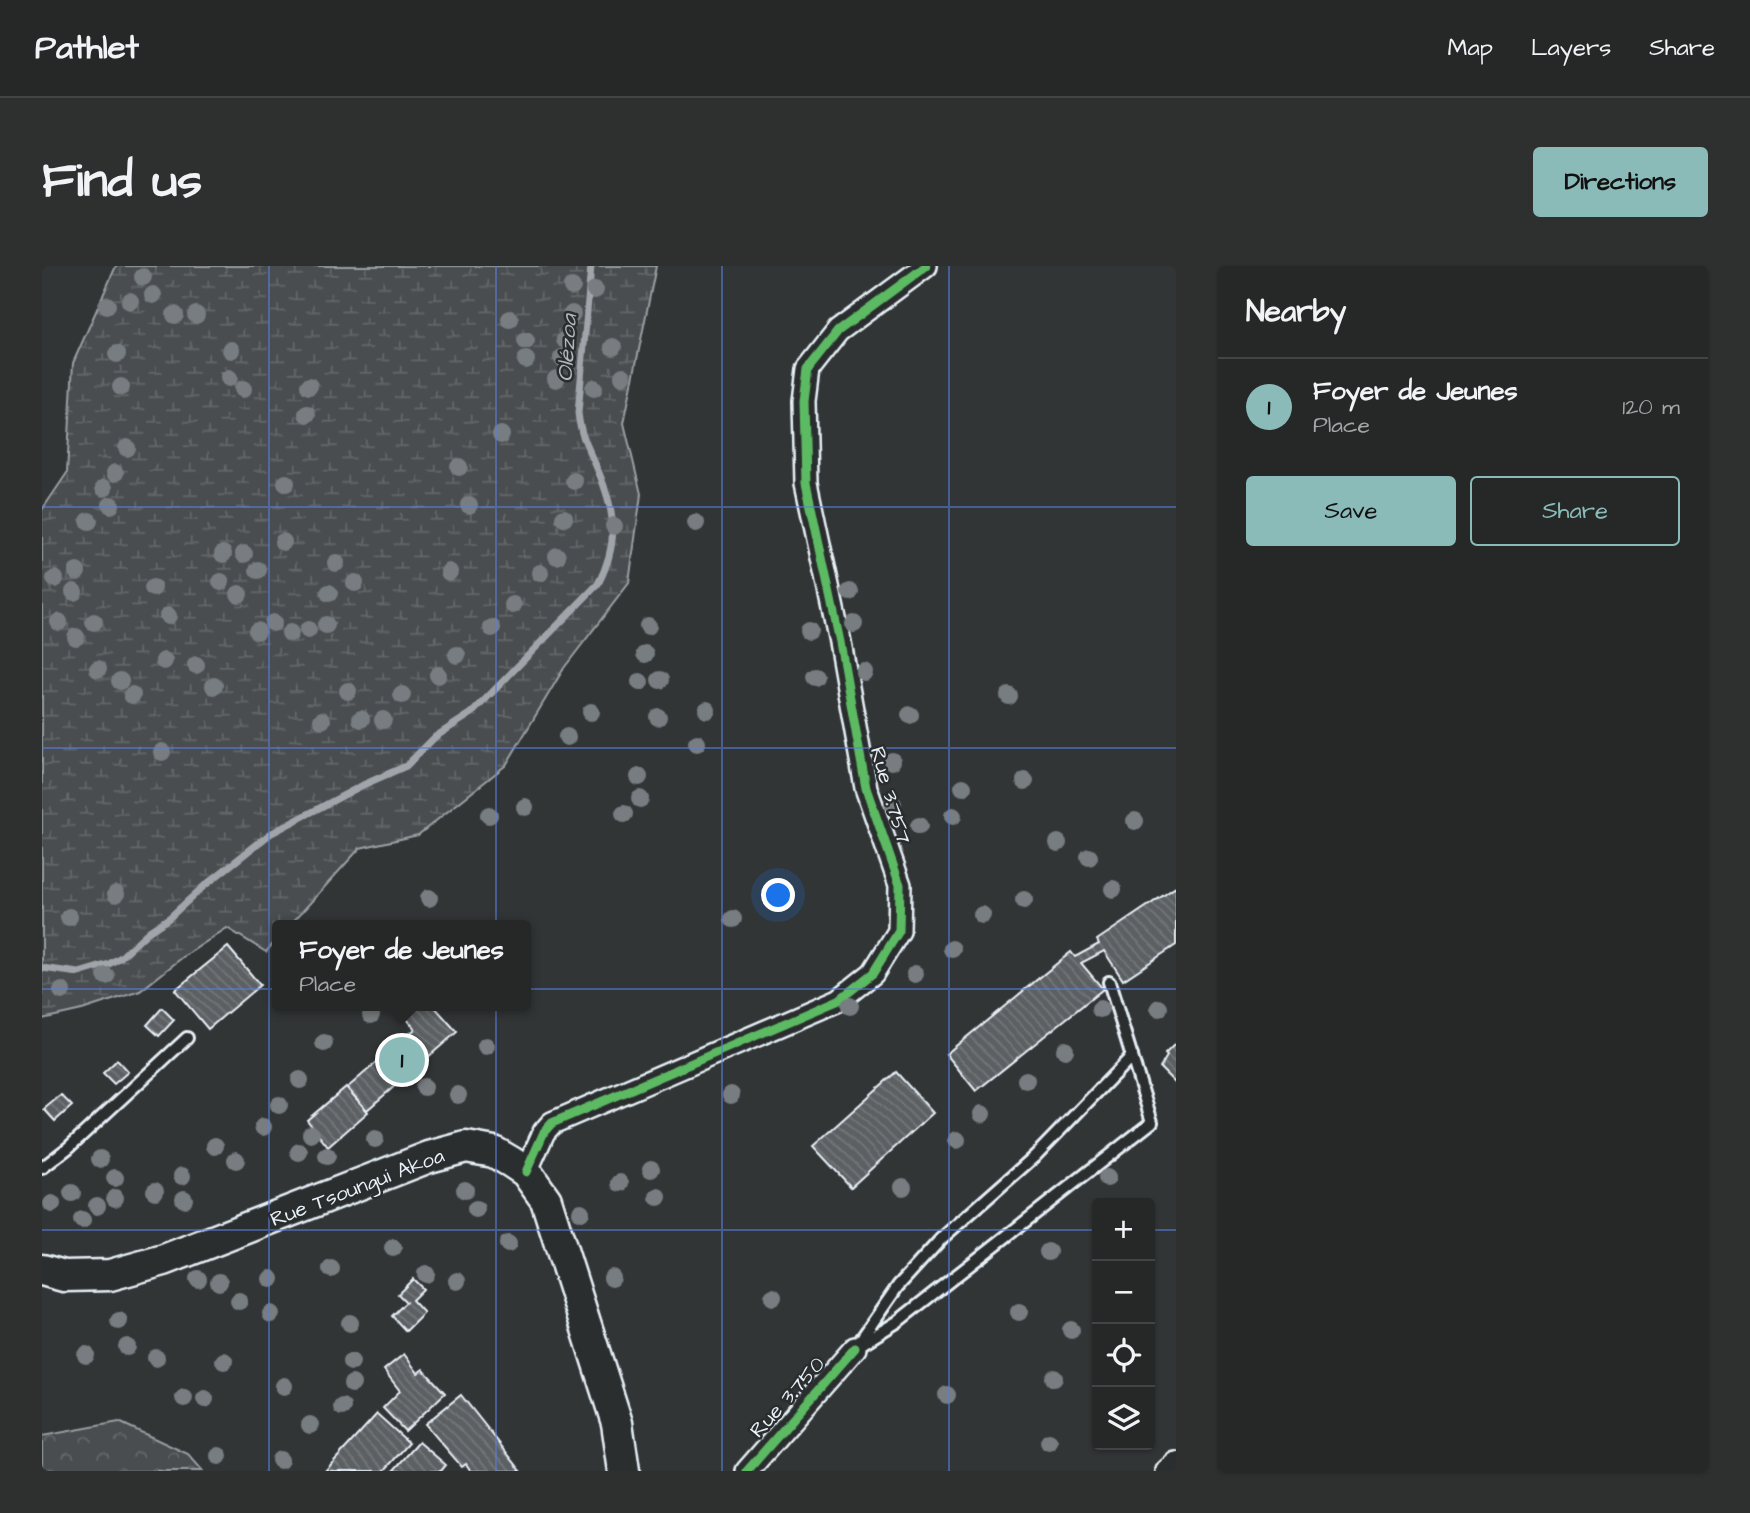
<!DOCTYPE html>
<html lang="en">
<head>
<meta charset="utf-8">
<style>
  :root { --surface:#262828; --page:#2e3030; --text:#f1f3f6; --muted:#a4a6a8; --line:#424445; --accent:#8bbbb9 }
  body { margin:0; font-family:"Architects Daughter",sans-serif; background:var(--page); color:var(--text) }
  .controls { position:absolute; right:21px; bottom:21px; display:grid; overflow:hidden; border-radius:7px; box-shadow:0 2px 5px #0004 }
  .controls button { width:63px; height:63px; display:grid; place-items:center; padding:0; border:0; border-bottom:2px solid var(--line); background:var(--surface); color:var(--text); font:35px sans-serif }
  .you { position:absolute; left:737px; top:630px; width:24px; height:24px; margin:-18px; border:5px solid #fff; border-radius:50%; background:#1a73e8; box-shadow:0 0 0 10px #1a73e833 }
  .badge { display:grid; place-items:center; width:46px; height:46px; border-radius:50%; background:var(--accent); color:#111; font-size:23px; font-weight:700 }
  .pin { position:absolute; translate:-50% -50%; border:4px solid #fff; box-shadow:0 2px 7px #0006 }
  .popup { position:absolute; left:230px; top:654px; width:259px; height:91px; box-sizing:border-box; display:grid; place-content:center; border-radius:7px; background:var(--surface); filter:drop-shadow(0 2px 5px #0005); font-size:23px; white-space:nowrap; color:var(--muted) }
  .popup b { font-size:26px; color:var(--text) }
  .popup::after { content:''; position:absolute; left:50%; top:100%; margin-left:-14px; border:14px solid transparent; border-top-color:var(--surface) }
  .list { margin:0; padding:0; list-style:none }
  h2 { display:flex; justify-content:space-between; align-items:center; height:91px; margin:0; padding:0 28px; font-size:30px }
  h2 small { font-size:23px; font-weight:400; color:var(--muted) }
  .list li { display:grid; grid-template-columns:46px 1fr auto; gap:21px; align-items:center; box-sizing:border-box; height:98px; padding:0 28px; border-top:2px solid var(--line) }
  .list b { display:block; font-size:26px; white-space:nowrap }
  .list p { margin:0; font-size:23px; white-space:nowrap; color:var(--muted) }
  .list em { font-size:23px; font-style:normal; color:var(--muted) }
  .actions { display:flex; gap:14px; padding:21px 28px }
  .actions a { flex:1; padding:16px 0; border:2px solid var(--accent); border-radius:7px; text-align:center; font-size:24px; color:var(--accent) }
  .actions .main { background:var(--accent); color:#111 }
  .icon { flex:none; width:38px; height:38px; fill:none; stroke:currentColor; stroke-width:2; stroke-linecap:round; stroke-linejoin:round }
  .map { position:relative; flex:none; width:1134px; height:1205px; overflow:hidden; border-radius:7px }
  header { display:flex; align-items:center; gap:42px; box-sizing:border-box; height:98px; padding:0 35px; background:var(--surface); border-bottom:2px solid var(--line) }
  header strong { font-size:33px }
  nav { display:flex; gap:38px; margin-inline-start:auto; font-size:24px }
  .intro { display:flex; align-items:center; justify-content:space-between; box-sizing:border-box; height:168px; padding:0 42px }
  h1 { margin:0; font-size:49px }
  .button { padding:18px 32px; border-radius:7px; background:var(--accent); color:#111; font-size:24px; font-weight:700 }
  main { display:flex; gap:42px; padding:0 42px }
  aside { flex:1; background:var(--surface); border-radius:7px; box-shadow:0 2px 5px #0004 }
  .map>svg:first-child { display:block }
</style>
</head>
<body>
<header>
<strong>Pathlet</strong>
<nav><a>Map</a><a>Layers</a><a>Share</a></nav>
</header>
<div class="intro"><h1>Find us</h1><a class="button">Directions</a></div>
<main>
<div class="map">
<svg width="1134" height="1205" viewBox="0 0 1134 1205">
  <defs>
    <pattern id="forest-crowns" width="20" height="18" patternUnits="userSpaceOnUse" patternTransform="scale(1.75)"><rect width="20" height="18" fill="#494d4f"/><path d="M2 6a3 3 0 1 1 6 0M12 15a3 3 0 1 1 6 0" fill="none" stroke="#636769"/></pattern>
    <pattern id="wetland-marsh" width="20" height="14" patternUnits="userSpaceOnUse" patternTransform="scale(1.75)"><rect width="20" height="14" fill="#494d4f"/><path d="M1 5h8M5 5V1M11 12h8M15 12V8" fill="none" stroke="#636769"/></pattern>
    <pattern id="building-back-hatch" width="6" height="6" patternUnits="userSpaceOnUse" patternTransform="scale(1.75)"><rect width="6" height="6" fill="#5c6063"/><path d="M-1 5l2 2M0 0l6 6M5-1l2 2" fill="none" stroke="#73777a"/></pattern>
  </defs>
  <rect width="100%" height="100%" fill="#323536"/>
  <filter id="ink" filterUnits="userSpaceOnUse"><feTurbulence type="fractalNoise" baseFrequency=".0143" numOctaves="2"/><feDisplacementMap in="SourceGraphic" scale="14" xChannelSelector="R" yChannelSelector="G"/><feConvolveMatrix kernelMatrix="1 2 1 2 8 2 1 2 1" color-interpolation-filters="sRGB"/></filter>
  <g filter="url(#ink)">
    <polygon fill="url(#forest-crowns)" stroke="#989fa4" stroke-width="2" points="77,1156 146,1188 161,1205 0,1205 0,1170"/>
    <polygon fill="url(#wetland-marsh)" stroke="#989fa4" stroke-width="2" points="74,0 614,0 582,157 599,228 587,317 522,402 464,499 376,569 318,582 248,659 236,659 236,672 224,686 185,662 141,691 98,725 40,744 0,753 0,244 25,207 31,97"/>
    <g fill="none" stroke-linecap="round" stroke-linejoin="round">
      <path stroke="#9fa5aa" stroke-width="7" d="M0 702 37 707 67 698 79 691 106 666 127 652 161 621 228 568 321 519 364 500 393 471 430 447 556 318C580 272 572 239 551 193 543 175 538 167 536 147L549 0"/>
    </g>
    <g fill="url(#building-back-hatch)" stroke="#e8f1f8" stroke-width="2">
      <polygon points="1134,621 1134,679 1081,714 1062,685 1039,697 1061,723 934,825 904,788 1029,686 1033,691 1057,678 1055,674"/>
      <polygon points="186,681 218,719 166,763 133,724"/>
      <polygon points="361,740 392,740 415,766 325,844 305,822 373,763 357,743"/>
      <polygon points="120,742 132,754 117,770 105,759"/>
      <polygon points="1134,777 1134,818 1118,802 1125,790 1123,788"/>
      <polygon points="75,794 86,806 72,818 61,807"/>
      <polygon points="854,806 891,847 809,921 771,880"/>
      <polygon points="304,821 326,846 286,881 265,854"/>
      <polygon points="19,829 30,840 13,855 2,843"/>
      <polygon points="371,1013 381,1023 370,1034 382,1047 364,1065 350,1050 364,1036 356,1028"/>
      <polygon points="362,1088 376,1107 381,1103 403,1127 363,1165 341,1142 358,1125 342,1104"/>
      <polygon points="419,1129 479,1205 429,1205 424,1198 420,1201 383,1158"/>
      <polygon points="335,1148 367,1177 342,1205 283,1205"/>
      <polygon points="377,1176 404,1199 399,1205 351,1205"/>
    </g>
    <g fill="none" stroke-linecap="round" stroke-linejoin="round">
      <g stroke="#e8f1f8" stroke-width="16">
        <g id="lane">
          <polyline points="0,902 26,882 145,772"/>
          <polyline points="815,1079 856,1020 899,973 993,890 1090,790"/>
          <polyline points="813,1082 855,1056 1110,856 1067,716"/>
        </g>
      </g>
      <g stroke="#e8f1f8" stroke-width="26">
        <g id="street">
          <polyline points="484,906 502,866 510,857 797,734 831,707 857,665 858,619 824,522 798,376 764,217 762,135 766,103 796,65 884,0"/>
          <polyline points="705,1205 813,1082"/>
          <polyline points="1125,1205 1134,1197"/>
        </g>
      </g>
      <g stroke="#e8f1f8" stroke-width="35">
        <polyline id="secondary" points="0,1004 22,1010 68,1009 122,994 387,891 424,881 452,886 469,896 484,906 504,934 575,1157 582,1205"/>
      </g>
      <use href="#lane" stroke="#2a2d2e" stroke-width="10"/>
      <use href="#street" stroke="#2a2d2e" stroke-width="21"/>
      <use href="#secondary" stroke="#2a2d2e" stroke-width="30"/>
      <g stroke="#2a2d2e" stroke-width="13">
        <g id="cycleway">
          <polyline points="484,906 502,866 510,857 797,734 831,707 857,665 858,619 824,522 798,376 764,217 762,135 766,103 796,65 884,0"/>
          <polyline points="705,1205 813,1082"/>
        </g>
      </g>
      <use href="#cycleway" stroke="#5cba63" stroke-width="9"/>
    </g>
    <g fill="#777d80">
      <circle cx="101" cy="11" r="9"/>
      <circle cx="530" cy="21" r="9"/>
      <circle cx="553" cy="24" r="9"/>
      <circle cx="111" cy="29" r="9"/>
      <circle cx="88" cy="35" r="9"/>
      <circle cx="65" cy="39" r="9"/>
      <circle cx="530" cy="48" r="9"/>
      <circle cx="133" cy="49" r="9"/>
      <circle cx="154" cy="49" r="9"/>
      <circle cx="468" cy="53" r="9"/>
      <circle cx="523" cy="74" r="9"/>
      <circle cx="484" cy="75" r="9"/>
      <circle cx="571" cy="81" r="9"/>
      <circle cx="189" cy="84" r="9"/>
      <circle cx="75" cy="88" r="9"/>
      <circle cx="520" cy="92" r="9"/>
      <circle cx="484" cy="94" r="9"/>
      <circle cx="581" cy="110" r="9"/>
      <circle cx="187" cy="112" r="9"/>
      <circle cx="514" cy="113" r="9"/>
      <circle cx="267" cy="120" r="9"/>
      <circle cx="79" cy="121" r="9"/>
      <circle cx="552" cy="122" r="9"/>
      <circle cx="201" cy="123" r="9"/>
      <circle cx="265" cy="148" r="9"/>
      <circle cx="459" cy="169" r="9"/>
      <circle cx="85" cy="182" r="9"/>
      <circle cx="417" cy="201" r="9"/>
      <circle cx="73" cy="207" r="9"/>
      <circle cx="532" cy="215" r="9"/>
      <circle cx="244" cy="217" r="9"/>
      <circle cx="62" cy="222" r="9"/>
      <circle cx="69" cy="239" r="9"/>
      <circle cx="427" cy="239" r="9"/>
      <circle cx="522" cy="252" r="9"/>
      <circle cx="47" cy="255" r="9"/>
      <circle cx="654" cy="257" r="9"/>
      <circle cx="572" cy="260" r="9"/>
      <circle cx="241" cy="276" r="9"/>
      <circle cx="181" cy="288" r="9"/>
      <circle cx="202" cy="288" r="9"/>
      <circle cx="515" cy="290" r="9"/>
      <circle cx="294" cy="297" r="9"/>
      <circle cx="216" cy="304" r="9"/>
      <circle cx="35" cy="306" r="9"/>
      <circle cx="407" cy="306" r="9"/>
      <circle cx="498" cy="307" r="9"/>
      <circle cx="13" cy="313" r="9"/>
      <circle cx="179" cy="316" r="9"/>
      <circle cx="313" cy="317" r="9"/>
      <circle cx="111" cy="322" r="9"/>
      <circle cx="32" cy="326" r="9"/>
      <circle cx="808" cy="326" r="9"/>
      <circle cx="287" cy="327" r="9"/>
      <circle cx="197" cy="328" r="9"/>
      <circle cx="471" cy="339" r="9"/>
      <circle cx="126" cy="350" r="9"/>
      <circle cx="17" cy="356" r="9"/>
      <circle cx="52" cy="356" r="9"/>
      <circle cx="231" cy="357" r="9"/>
      <circle cx="812" cy="358" r="9"/>
      <circle cx="284" cy="359" r="9"/>
      <circle cx="606" cy="360" r="9"/>
      <circle cx="450" cy="362" r="9"/>
      <circle cx="266" cy="364" r="9"/>
      <circle cx="215" cy="365" r="9"/>
      <circle cx="767" cy="365" r="9"/>
      <circle cx="248" cy="367" r="9"/>
      <circle cx="34" cy="371" r="9"/>
      <circle cx="603" cy="388" r="9"/>
      <circle cx="415" cy="389" r="9"/>
      <circle cx="122" cy="395" r="9"/>
      <circle cx="154" cy="399" r="9"/>
      <circle cx="56" cy="403" r="9"/>
      <circle cx="822" cy="406" r="9"/>
      <circle cx="396" cy="409" r="9"/>
      <circle cx="773" cy="411" r="9"/>
      <circle cx="618" cy="414" r="9"/>
      <circle cx="78" cy="415" r="9"/>
      <circle cx="598" cy="416" r="9"/>
      <circle cx="172" cy="420" r="9"/>
      <circle cx="306" cy="425" r="9"/>
      <circle cx="90" cy="429" r="9"/>
      <circle cx="360" cy="429" r="9"/>
      <circle cx="967" cy="430" r="9"/>
      <circle cx="665" cy="444" r="9"/>
      <circle cx="549" cy="446" r="9"/>
      <circle cx="868" cy="449" r="9"/>
      <circle cx="616" cy="451" r="9"/>
      <circle cx="319" cy="453" r="9"/>
      <circle cx="280" cy="454" r="9"/>
      <circle cx="341" cy="454" r="9"/>
      <circle cx="525" cy="471" r="9"/>
      <circle cx="655" cy="477" r="9"/>
      <circle cx="120" cy="486" r="9"/>
      <circle cx="850" cy="495" r="9"/>
      <circle cx="597" cy="511" r="9"/>
      <circle cx="983" cy="515" r="9"/>
      <circle cx="921" cy="521" r="9"/>
      <circle cx="598" cy="533" r="9"/>
      <circle cx="851" cy="538" r="9"/>
      <circle cx="483" cy="541" r="9"/>
      <circle cx="582" cy="548" r="9"/>
      <circle cx="447" cy="549" r="9"/>
      <circle cx="911" cy="550" r="9"/>
      <circle cx="1093" cy="555" r="9"/>
      <circle cx="877" cy="560" r="9"/>
      <circle cx="1016" cy="577" r="9"/>
      <circle cx="1047" cy="591" r="9"/>
      <circle cx="1071" cy="623" r="9"/>
      <circle cx="74" cy="628" r="9"/>
      <circle cx="387" cy="632" r="9"/>
      <circle cx="982" cy="634" r="9"/>
      <circle cx="940" cy="649" r="9"/>
      <circle cx="27" cy="651" r="9"/>
      <circle cx="691" cy="653" r="9"/>
      <circle cx="910" cy="683" r="9"/>
      <circle cx="873" cy="708" r="9"/>
      <circle cx="64" cy="710" r="9"/>
      <circle cx="20" cy="725" r="9"/>
      <circle cx="808" cy="740" r="9"/>
      <circle cx="1117" cy="742" r="9"/>
      <circle cx="1058" cy="743" r="9"/>
      <circle cx="329" cy="749" r="9"/>
      <circle cx="282" cy="777" r="9"/>
      <circle cx="444" cy="780" r="9"/>
      <circle cx="1023" cy="784" r="9"/>
      <circle cx="258" cy="814" r="9"/>
      <circle cx="984" cy="814" r="9"/>
      <circle cx="382" cy="821" r="9"/>
      <circle cx="416" cy="829" r="9"/>
      <circle cx="689" cy="829" r="9"/>
      <circle cx="237" cy="839" r="9"/>
      <circle cx="940" cy="848" r="9"/>
      <circle cx="221" cy="861" r="9"/>
      <circle cx="269" cy="868" r="9"/>
      <circle cx="333" cy="873" r="9"/>
      <circle cx="915" cy="874" r="9"/>
      <circle cx="173" cy="880" r="9"/>
      <circle cx="257" cy="886" r="9"/>
      <circle cx="285" cy="890" r="9"/>
      <circle cx="58" cy="893" r="9"/>
      <circle cx="194" cy="894" r="9"/>
      <circle cx="609" cy="903" r="9"/>
      <circle cx="140" cy="910" r="9"/>
      <circle cx="73" cy="912" r="9"/>
      <circle cx="1065" cy="912" r="9"/>
      <circle cx="578" cy="917" r="9"/>
      <circle cx="861" cy="921" r="9"/>
      <circle cx="423" cy="924" r="9"/>
      <circle cx="113" cy="925" r="9"/>
      <circle cx="30" cy="927" r="9"/>
      <circle cx="616" cy="931" r="9"/>
      <circle cx="73" cy="932" r="9"/>
      <circle cx="142" cy="933" r="9"/>
      <circle cx="10" cy="938" r="9"/>
      <circle cx="55" cy="940" r="9"/>
      <circle cx="434" cy="943" r="9"/>
      <circle cx="539" cy="946" r="9"/>
      <circle cx="40" cy="954" r="9"/>
      <circle cx="466" cy="978" r="9"/>
      <circle cx="351" cy="982" r="9"/>
      <circle cx="1006" cy="986" r="9"/>
      <circle cx="289" cy="1003" r="9"/>
      <circle cx="384" cy="1008" r="9"/>
      <circle cx="570" cy="1012" r="9"/>
      <circle cx="156" cy="1013" r="9"/>
      <circle cx="229" cy="1013" r="9"/>
      <circle cx="415" cy="1015" r="9"/>
      <circle cx="177" cy="1016" r="9"/>
      <circle cx="731" cy="1031" r="9"/>
      <circle cx="197" cy="1035" r="9"/>
      <circle cx="977" cy="1046" r="9"/>
      <circle cx="229" cy="1048" r="9"/>
      <circle cx="77" cy="1055" r="9"/>
      <circle cx="308" cy="1057" r="9"/>
      <circle cx="1029" cy="1064" r="9"/>
      <circle cx="85" cy="1081" r="9"/>
      <circle cx="44" cy="1089" r="9"/>
      <circle cx="114" cy="1092" r="9"/>
      <circle cx="182" cy="1095" r="9"/>
      <circle cx="309" cy="1096" r="9"/>
      <circle cx="1012" cy="1112" r="9"/>
      <circle cx="310" cy="1118" r="9"/>
      <circle cx="242" cy="1120" r="9"/>
      <circle cx="905" cy="1129" r="9"/>
      <circle cx="142" cy="1132" r="9"/>
      <circle cx="163" cy="1133" r="9"/>
      <circle cx="300" cy="1141" r="9"/>
      <circle cx="268" cy="1159" r="9"/>
      <circle cx="1007" cy="1176" r="9"/>
      <circle cx="177" cy="1190" r="9"/>
      <circle cx="238" cy="1194" r="9"/>
    </g>
  </g>
  <path fill="none" stroke="#5a7fe2" stroke-width="2" stroke-opacity="0.55" d="M227 0V1205M454 0V1205M680 0V1205M907 0V1205M0 241H1134M0 482H1134M0 723H1134M0 964H1055M1108 964H1134"/>
  <g text-anchor="middle" stroke-width="5" stroke-linejoin="round" paint-order="stroke">
    <g font-size="21" fill="#e8f1f8" stroke="#2a2d2e">
      <text transform="translate(849 529) rotate(74)" y="7">Rue 3.757</text>
      <text transform="translate(315 921) rotate(-21)" y="7">Rue Tsoungui Akoa</text>
      <text transform="translate(745 1131) rotate(-48)" y="7">Rue 3.750</text>
    </g>
    <g font-size="23" font-style="italic" fill="#b1b8be" stroke="#2a2d2e">
      <text transform="translate(524 82) rotate(-86)" y="8">Olézoa</text>
    </g>
  </g>
</svg>
<div class="controls">
<button>+</button>
<button>−</button>
<button><svg class="icon" aria-label="locate" viewBox="0 0 24 24"><circle cx="12" cy="12" r="6"/><path d="M12 2v4M12 18v4M2 12h4M18 12h4"/></svg></button>
<button><svg class="icon" aria-label="layers" viewBox="0 0 24 24"><path d="M12 4l9 5-9 5-9-5zM3 14l9 5 9-5"/></svg></button>
</div>
<div class="you"></div>
<div class="pin badge" style="left:360px;top:794px">1</div>
<div class="popup"><b>Foyer de Jeunes</b>Place</div>
</div>
<aside>
<h2>Nearby<small></small></h2>
<ul class="list">
<li><span class="badge">1</span><div><b>Foyer de Jeunes</b><p>Place</p></div><em>120 m</em></li>
</ul>
<div class="actions"><a class="main">Save</a><a>Share</a></div>
</aside>
</main>
</body>
</html>
